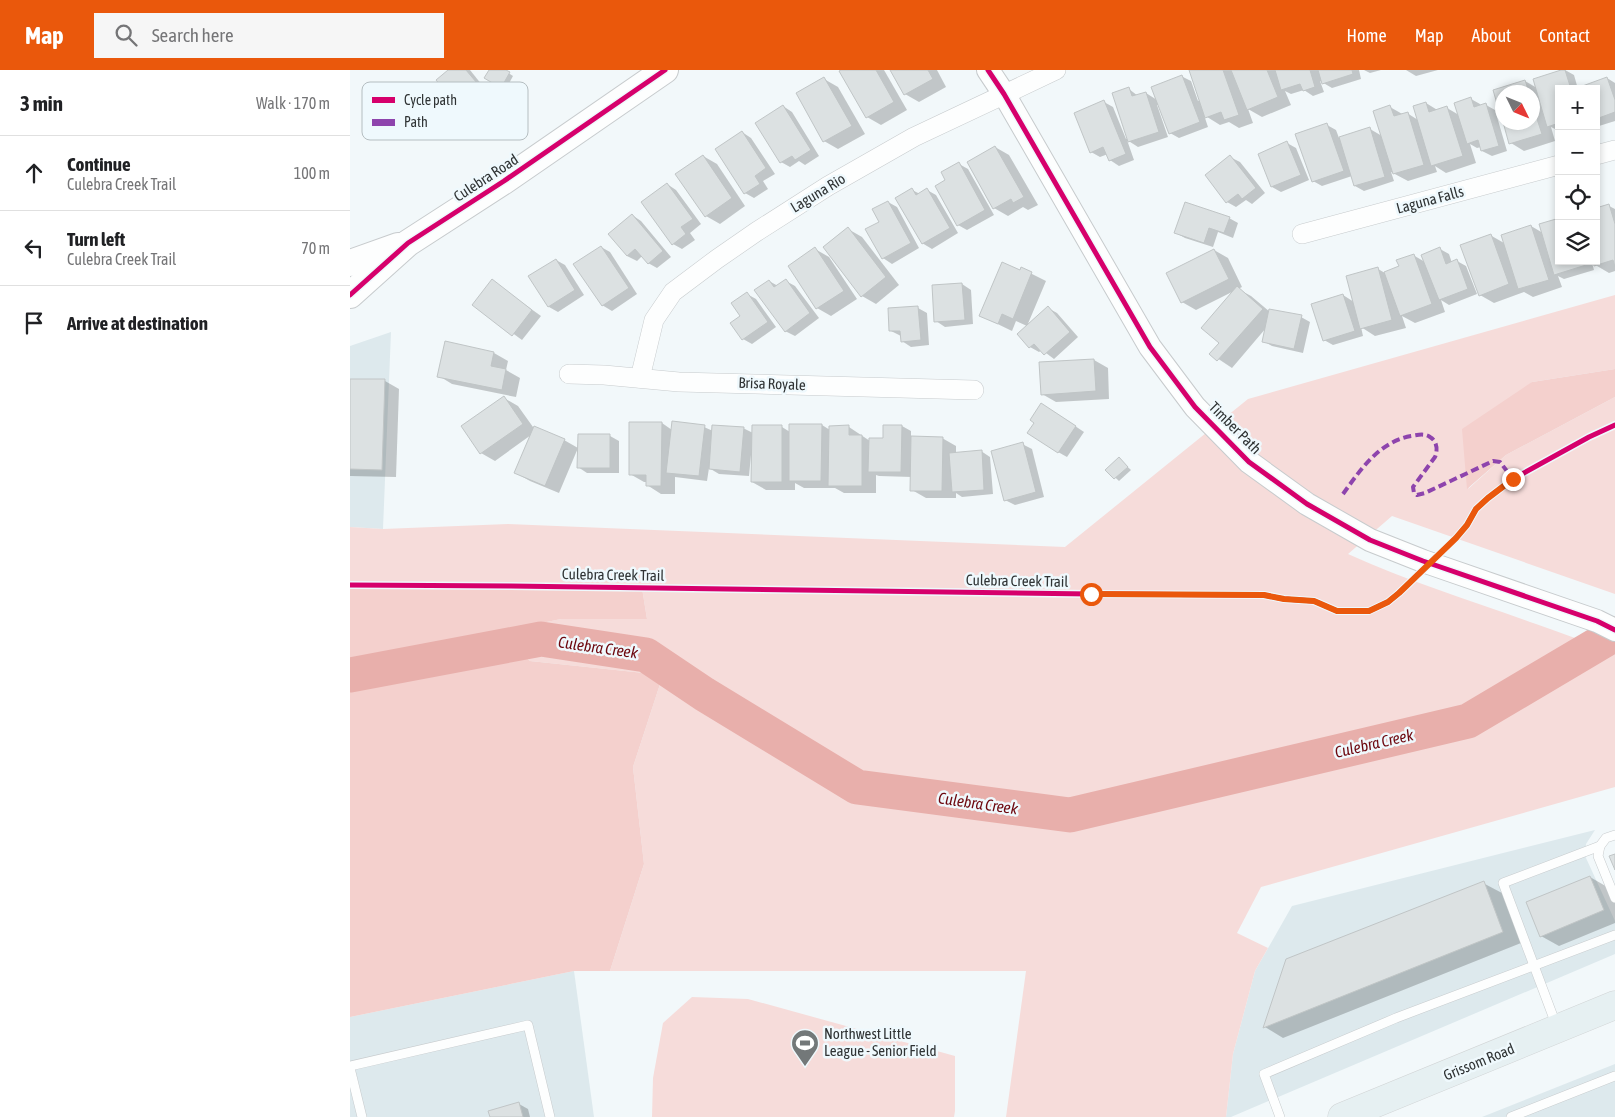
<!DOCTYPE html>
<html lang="en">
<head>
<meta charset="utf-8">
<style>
  :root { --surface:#fff; --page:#f6f6f6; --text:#202124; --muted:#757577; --line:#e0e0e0; --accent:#ea580c }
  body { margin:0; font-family:"Asap Condensed",sans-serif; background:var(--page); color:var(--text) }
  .controls { position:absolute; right:15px; top:15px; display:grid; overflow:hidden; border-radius:0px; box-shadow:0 2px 8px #0003 }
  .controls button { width:45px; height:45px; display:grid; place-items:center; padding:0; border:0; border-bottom:1px solid var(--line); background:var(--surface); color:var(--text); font:25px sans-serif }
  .compass { position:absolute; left:1145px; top:15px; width:45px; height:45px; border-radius:50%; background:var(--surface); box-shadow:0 2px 8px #0003; rotate:133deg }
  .stop { position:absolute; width:15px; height:15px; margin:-11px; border:4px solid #ea580c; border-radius:50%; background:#fff }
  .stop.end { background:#ea580c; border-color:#fff; box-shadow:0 1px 5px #0008 }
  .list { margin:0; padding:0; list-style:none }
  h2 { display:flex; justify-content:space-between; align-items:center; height:65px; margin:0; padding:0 20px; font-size:21px }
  h2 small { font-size:16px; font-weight:400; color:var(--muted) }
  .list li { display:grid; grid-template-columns:32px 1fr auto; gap:15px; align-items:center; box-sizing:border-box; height:75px; padding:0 20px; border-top:1px solid var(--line) }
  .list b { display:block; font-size:19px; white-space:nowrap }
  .list p { margin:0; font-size:16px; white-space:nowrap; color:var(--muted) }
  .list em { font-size:16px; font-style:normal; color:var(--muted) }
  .icon { flex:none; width:28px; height:28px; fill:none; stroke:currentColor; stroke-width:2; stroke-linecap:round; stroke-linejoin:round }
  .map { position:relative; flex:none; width:1265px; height:1047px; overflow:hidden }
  header { display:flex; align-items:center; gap:30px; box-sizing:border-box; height:70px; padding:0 25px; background:var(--accent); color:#fff }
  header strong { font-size:24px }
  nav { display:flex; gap:28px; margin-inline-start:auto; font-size:18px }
  .search { width:350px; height:45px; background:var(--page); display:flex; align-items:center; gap:12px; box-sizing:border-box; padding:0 18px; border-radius:0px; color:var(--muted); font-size:19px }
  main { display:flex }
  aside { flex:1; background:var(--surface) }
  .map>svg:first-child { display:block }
</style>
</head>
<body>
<header>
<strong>Map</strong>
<div class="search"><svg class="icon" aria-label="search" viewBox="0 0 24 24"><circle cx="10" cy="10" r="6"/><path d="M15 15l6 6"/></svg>Search here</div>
<nav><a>Home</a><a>Map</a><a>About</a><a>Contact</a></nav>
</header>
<main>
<aside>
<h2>3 min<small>Walk · 170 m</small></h2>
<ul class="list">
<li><svg class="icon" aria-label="ahead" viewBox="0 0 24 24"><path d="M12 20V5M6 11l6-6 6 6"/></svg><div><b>Continue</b><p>Culebra Creek Trail</p></div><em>100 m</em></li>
<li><svg class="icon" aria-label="left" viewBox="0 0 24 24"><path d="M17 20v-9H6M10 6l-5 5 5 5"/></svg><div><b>Turn left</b><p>Culebra Creek Trail</p></div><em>70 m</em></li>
<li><svg class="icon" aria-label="arrive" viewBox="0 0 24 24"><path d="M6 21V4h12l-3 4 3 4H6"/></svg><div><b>Arrive at destination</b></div></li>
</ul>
</aside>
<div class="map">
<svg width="1265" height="1047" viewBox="0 0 1265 1047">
  <rect width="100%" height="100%" fill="#f2f8fa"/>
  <g fill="#dde9ed">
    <polygon points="41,262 33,459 0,457 0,276"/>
    <polygon points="1245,760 1236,774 1236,788 1265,851 1265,884 881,1047 876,1047 883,984 905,901 942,836"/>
    <polygon points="224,901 244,1047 0,1047 0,947"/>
    <polygon points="1265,994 1265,1047 1132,1047"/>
  </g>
  <g fill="#f6dcda">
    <path d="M1265 225V299L1182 312 1118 419 1156 385 1265 327V524L1042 446 998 484C1059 512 1123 531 1186 554 1212 563 1239 573 1265 583V717L911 817 887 863 918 878 905 901 883 984 876 1047H656L676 901H260L294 794 283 697 313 605 180 591 149 562 211 549H297L292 518 0 515V457L33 459 158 454 715 477 898 329Z"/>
    <polygon points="342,927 398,929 605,986 605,1041 604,1047 302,1047 303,1008 313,953"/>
  </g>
  <g fill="#f4d0cd">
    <polygon points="1265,299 1265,327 1156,385 1117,419 1112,359 1182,312"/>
    <polygon points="0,515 292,518 297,549 211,549 150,562 180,591 313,605 283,697 294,794 260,901 224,901 0,947"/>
  </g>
  <g fill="#0003">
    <polygon points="100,0 120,0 140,25 119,42 110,37"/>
    <polygon points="140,0 154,0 163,6 156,19 136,7"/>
    <polygon points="494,0 534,0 557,40 531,55 517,47"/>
    <polygon points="542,0 587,0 596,17 569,32 555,24"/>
    <polygon points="840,0 1009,0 1011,9 982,18 970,11 974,22 963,26 954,20 941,24 935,21 941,35 912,47 898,39 903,53 889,58 879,52 870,55 854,45 858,57 829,68 820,63 809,35 807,35 818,67 788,77 777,70 784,90 769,96 760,90 758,84 750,87 741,82 754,32 763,37 776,69 778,68 779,19 788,26 796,23 807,30 831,6 841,11 848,31 850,30"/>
    <polygon points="1014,0 1031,0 1020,3"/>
    <polygon points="1056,0 1088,0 1066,6"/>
    <polygon points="1215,0 1224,5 1228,19 1257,8 1265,13 1265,51 1249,56 1246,55 1246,19 1209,19 1209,61 1201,57 1205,71 1174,81 1161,73 1182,52 1182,22 1152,22 1152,47 1144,21 1175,11 1187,18"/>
    <polygon points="474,9 488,17 515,64 488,79 474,71 447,24"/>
    <polygon points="1121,29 1130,34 1131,36 1136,35 1145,40 1157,81 1142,86 1132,81 1131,77 1127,78 1120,74 1126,93 1096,103 1085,96 1087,102 1058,111 1041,102 1044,111 1014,121 1005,116 1002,106 972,116 963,111 977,55 986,60 989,68 1020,59 1032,66 1040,37 1054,45 1057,43 1068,50 1076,33 1089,41 1097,38 1109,45"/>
    <polygon points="433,36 442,42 469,86 455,95 449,91 440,97 431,92"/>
    <polygon points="392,62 401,68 425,104 413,111 418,119 404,128 395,123"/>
    <polygon points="937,73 946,78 959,110 931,122 922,117 909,84"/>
    <polygon points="645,77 659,85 688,135 678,140 673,137 658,146 644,138"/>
    <polygon points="353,86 367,94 395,136 370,154 356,146"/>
    <polygon points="880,87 890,92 915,123 902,134 896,130 886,137 877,132"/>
    <polygon points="609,94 618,99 644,145 617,160 608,155"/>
    <polygon points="317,114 326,120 351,154 340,163 345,170 332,179 323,174"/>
    <polygon points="562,120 570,124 577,120 586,125 608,163 582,179 572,173"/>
    <polygon points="538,132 547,137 569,178 542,194 533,188 517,160 530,152"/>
    <polygon points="1259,136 1265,139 1265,201 1259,203 1242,193 1244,200 1214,209 1208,206 1212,217 1183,227 1174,222 1144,233 1130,225 1140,165 1154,173 1181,156 1193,163 1206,150 1209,152 1209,191 1246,191"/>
    <polygon points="282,145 291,151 321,187 307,198 298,193 292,186 287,191 277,186"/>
    <polygon points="879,148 888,153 883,168 868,162 863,177 835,168 826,163"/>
    <polygon points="498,159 512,167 549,215 526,234 512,226"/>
    <polygon points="251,177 260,182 287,224 262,241 252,235"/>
    <polygon points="465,179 479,187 507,229 481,246 467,238"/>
    <polygon points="1090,179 1099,184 1102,193 1107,191 1116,196 1127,224 1099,235 1091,230 1095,242 1065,253 1052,246 1056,258 1025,266 1011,257 1013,266 983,275 974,270 993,225 1004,232 1028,199 1035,203 1051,197 1063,185 1075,192"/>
    <polygon points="864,180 878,188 892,217 888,219 901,226 920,242 951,247 960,252 953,283 922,276 913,271 916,258 882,298 861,284 870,273 886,220 846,240 832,232"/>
    <polygon points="206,190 215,195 234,225 208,242 199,237"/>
    <polygon points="672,199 696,211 677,256 666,251 662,261 631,246"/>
    <polygon points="142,211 191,246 172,270 124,235"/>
    <polygon points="419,211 428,216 436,211 445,216 469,248 445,266 435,261"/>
    <polygon points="612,214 621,220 623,254 595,257 586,251"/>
    <polygon points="397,224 406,229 426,257 402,274 393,269 391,246"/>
    <polygon points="568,238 577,243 579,275 561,277 552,271 551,266 541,261"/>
    <polygon points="698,238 707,243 728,267 704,289 692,280 689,282 680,277"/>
    <polygon points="144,283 158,291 156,300 170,308 166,327 102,314 89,306"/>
    <polygon points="744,290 758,298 759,329 706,332 692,324"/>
    <polygon points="0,310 35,311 49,319 46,407 0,406"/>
    <polygon points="154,328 168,336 183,357 214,370 228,378 209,423 180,411 166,403 181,365 145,391 131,383"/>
    <polygon points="701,340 734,362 717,387 708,382 686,353"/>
    <polygon points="312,353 322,360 354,357 363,361 393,358 403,363 432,357 440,362 472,355 480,360 499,357 520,371 535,369 552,356 561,361 561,368 592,368 606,376 606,383 631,381 640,387 643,424 612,427 606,423 606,428 576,428 562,420 562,407 529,406 526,405 526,423 494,423 485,418 454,418 445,413 445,420 416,420 402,412 403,385 401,385 399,406 369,404 359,398 357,411 325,407 325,424 311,424 297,415 297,412 294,412 280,404"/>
    <polygon points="260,366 269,371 269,403 237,403 228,397"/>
    <polygon points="672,374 682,379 694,427 665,435 655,430"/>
    <polygon points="769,389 781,400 769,411 757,400"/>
    <polygon points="1240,807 1259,818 1265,833 1265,853 1209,876 1191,866"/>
    <polygon points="1133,813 1152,823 1171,873 933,968 915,957 937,890"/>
    <polygon points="169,1034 178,1039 180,1047 141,1047"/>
  </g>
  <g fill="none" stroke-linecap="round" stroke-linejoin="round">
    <polyline stroke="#e8afab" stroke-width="35" points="0,605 191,569 296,585 354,624 507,717 720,745 1118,651 1265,564"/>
  </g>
  <g fill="#dce1e2" stroke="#c0c5c6">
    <polygon points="98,0 116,0 132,19 109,38 86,10"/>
    <polygon points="139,0 156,0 160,2 151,18 134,8"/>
    <polygon points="491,0 526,0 544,32 516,48 489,1"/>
    <polygon points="540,0 578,0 583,9 554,25"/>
    <polygon points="839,0 873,0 889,45 874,50 871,42 855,48"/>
    <polygon points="881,0 917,0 928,27 897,40"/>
    <polygon points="925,0 960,0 965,17 953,21 950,14 931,20"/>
    <polygon points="968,0 1002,0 1003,4 972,14"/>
    <polygon points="1211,0 1215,0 1221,19 1209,19 1209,53 1197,57 1183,9"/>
    <polygon points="832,5 850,52 819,64 801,17"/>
    <polygon points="474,7 502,56 473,72 446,23"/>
    <polygon points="1257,7 1265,30 1265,42 1246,49 1246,19 1227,18"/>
    <polygon points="1175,10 1179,22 1152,22 1152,51 1143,20"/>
    <polygon points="779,17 782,26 796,22 809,62 778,72 762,23"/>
    <polygon points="1121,27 1124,37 1136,33 1149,76 1131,81 1128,70 1117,74 1104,33"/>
    <polygon points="754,30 776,84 759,91 753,77 740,83 724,43"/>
    <polygon points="1076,32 1079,42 1097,36 1113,86 1081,96 1063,36"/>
    <polygon points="1182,34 1192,64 1159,74 1153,52 1182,52"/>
    <polygon points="433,35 461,80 445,90 442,86 430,93 405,53"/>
    <polygon points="1040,35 1044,46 1058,42 1074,95 1043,104 1023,41"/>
    <polygon points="977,53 994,101 962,112 945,64"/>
    <polygon points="1020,57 1035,107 1004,116 989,67"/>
    <polygon points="392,61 416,98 405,106 410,114 394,124 365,79"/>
    <polygon points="937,71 951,105 921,117 908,84"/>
    <polygon points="645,76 674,127 663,133 661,129 643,139 617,92"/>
    <polygon points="353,85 382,128 355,147 325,104"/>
    <polygon points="880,85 906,118 892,129 888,124 876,133 855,105"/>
    <polygon points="609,92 635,140 607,156 585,116 595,110 591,102"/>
    <polygon points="317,113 343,149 331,157 336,164 322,175 291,132"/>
    <polygon points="562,118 566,125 577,118 600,158 572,174 545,128"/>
    <polygon points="538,131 561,173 532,189 515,159 529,152 522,139"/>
    <polygon points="835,132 880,147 874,163 859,158 854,173 824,163"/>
    <polygon points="1259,134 1265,154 1265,197 1263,190 1244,196 1243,191 1246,191 1246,138"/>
    <polygon points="282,144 313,181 298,194 285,179 277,186 258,164"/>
    <polygon points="1206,149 1209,154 1209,191 1235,191 1236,195 1204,205 1189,154"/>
    <polygon points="1181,155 1199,210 1168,219 1151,165"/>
    <polygon points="498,157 536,207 511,227 473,177"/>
    <polygon points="1141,164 1159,214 1129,226 1110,175"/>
    <polygon points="251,176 279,218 252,236 223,194"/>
    <polygon points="465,177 494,221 466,239 438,196"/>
    <polygon points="1090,177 1096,194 1107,189 1118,219 1089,230 1071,185"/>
    <polygon points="864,179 879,209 831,233 816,203"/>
    <polygon points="1064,184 1082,234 1050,246 1034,202 1049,196 1046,190"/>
    <polygon points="206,189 225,220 198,237 178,206"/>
    <polygon points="652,192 670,200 671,197 682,202 663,249 652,244 648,254 629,246"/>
    <polygon points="1028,197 1042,250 1010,259 996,206"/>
    <polygon points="142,209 182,240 162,266 122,235"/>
    <polygon points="436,209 460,243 435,262 404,220 419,210 424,217"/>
    <polygon points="612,213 615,250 584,252 582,215"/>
    <polygon points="887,216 913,239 867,291 859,284 869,273 851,258"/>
    <polygon points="397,222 418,252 392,270 380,253 390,246 381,233"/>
    <polygon points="993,224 1005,261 973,271 961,234"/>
    <polygon points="568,236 571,270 551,272 550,261 539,261 538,238"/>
    <polygon points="698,236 720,262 694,285 684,274 679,278 667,264"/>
    <polygon points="919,239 952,245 944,279 912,272"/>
    <polygon points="95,271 144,282 141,296 156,299 152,320 87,307"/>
    <polygon points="744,289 746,321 691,325 689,292"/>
    <polygon points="0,309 35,309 32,400 0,399"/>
    <polygon points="154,326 173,354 130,384 111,356"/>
    <polygon points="691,333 726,356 708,383 677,363 684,353 680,350"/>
    <polygon points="322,351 355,355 349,406 316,403"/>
    <polygon points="279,352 312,352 311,416 296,416 296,405 279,405"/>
    <polygon points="439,354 472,354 471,411 439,411"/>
    <polygon points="362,355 394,357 390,402 359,399"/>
    <polygon points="402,355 432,355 432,412 401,412"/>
    <polygon points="499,355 499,365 512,365 512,416 478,416 479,356"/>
    <polygon points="533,355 552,355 551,402 518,402 519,368 533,368"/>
    <polygon points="184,356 215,369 195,416 164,403"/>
    <polygon points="228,364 260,364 260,398 227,398"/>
    <polygon points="561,366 593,367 592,421 560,421"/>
    <polygon points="673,372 686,422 654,431 641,381"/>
    <polygon points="632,380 634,420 602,422 599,383"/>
    <polygon points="769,387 778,397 764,409 755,400"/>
    <polygon points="1265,784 1265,800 1259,786"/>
    <polygon points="1240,806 1254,840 1190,867 1176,832"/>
    <polygon points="1134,811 1153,862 913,958 936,889"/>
    <polygon points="169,1032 173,1047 140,1047 138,1041"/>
  </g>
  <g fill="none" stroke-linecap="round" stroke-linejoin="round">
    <g stroke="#c7cbcd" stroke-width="10">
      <g id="service">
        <polyline points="1265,765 1256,768 1250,776 1248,786 1265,828"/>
        <polyline points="1207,957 1153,813 1250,776"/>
        <polyline points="0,996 178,955 200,1047"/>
        <polyline points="0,998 12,1047"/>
        <polyline points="930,1047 914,1004 1046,948 1265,865"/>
        <polyline points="1161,1047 1265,1006"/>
      </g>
    </g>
    <g stroke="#c7cbcd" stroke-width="20">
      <g id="minor">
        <polyline points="1246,85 1265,80"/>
        <polyline points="952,164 1209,95"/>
        <polyline points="219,304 254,305 329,312 624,320"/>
        <polyline points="290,308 304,250 323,222 367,189 406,162 478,116 564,67 706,0"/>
      </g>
    </g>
    <g stroke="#c7cbcd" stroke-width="24">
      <polyline id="tertiary" points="638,0 654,24 800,277 845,337 899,392 957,434 1020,470 1073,491 1247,551 1265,560"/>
    </g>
    <g stroke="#c7cbcd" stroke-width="28">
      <g id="secondary">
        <polyline points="0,193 48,176"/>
        <polyline points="0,225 58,173 154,111 315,0"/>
      </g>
    </g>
    <g stroke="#d1d4d5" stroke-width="29">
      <polyline id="primary" points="992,1047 1265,935"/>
    </g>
    <use href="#service" stroke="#fdfefe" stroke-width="9"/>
    <use href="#minor" stroke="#fdfefe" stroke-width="19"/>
    <use href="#tertiary" stroke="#fdfefe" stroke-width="22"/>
    <use href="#secondary" stroke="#fdfefe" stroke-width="26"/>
    <use href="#primary" stroke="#e6f0f2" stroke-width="28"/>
    <path stroke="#8e44ad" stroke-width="4" stroke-dasharray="8 4" stroke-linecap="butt" d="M993 424C1011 399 1029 372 1061 366 1068 365 1074 363 1080 367 1087 371 1088 380 1085 387L1063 417 1064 423 1067 425 1075 423 1143 391 1150 392 1163 409"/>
    <g stroke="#eff9fd" stroke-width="8">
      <g id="cycleway">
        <polyline points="638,0 654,24 800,277 845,337 899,392 957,434 1020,470 1073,491 1247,551 1265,560"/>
        <polyline points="0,225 58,173 154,111 315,0"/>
        <polyline points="0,515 161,516 741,524 914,525 934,529 964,531 987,541 1019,541 1038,532 1049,523 1106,468 1117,455 1126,439 1138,428 1163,409 1239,367 1265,355"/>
      </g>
    </g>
    <use href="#cycleway" stroke="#d6006c" stroke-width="5"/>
  </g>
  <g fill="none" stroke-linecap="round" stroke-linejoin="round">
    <polyline stroke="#ea580c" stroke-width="6" points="741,524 914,525 934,529 964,531 987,541 1019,541 1038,532 1049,523 1106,468 1117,455 1126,439 1138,428 1163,409"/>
  </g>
  <defs>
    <g id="stadium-pin" transform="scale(1.4375)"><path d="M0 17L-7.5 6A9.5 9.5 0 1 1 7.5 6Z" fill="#737879" stroke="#eff9fd"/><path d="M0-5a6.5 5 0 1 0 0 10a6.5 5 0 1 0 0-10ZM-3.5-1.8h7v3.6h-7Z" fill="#fff"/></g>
  </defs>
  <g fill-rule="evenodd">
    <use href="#stadium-pin" x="455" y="973"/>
  </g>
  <g text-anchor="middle" stroke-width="5" stroke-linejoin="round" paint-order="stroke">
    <g font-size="15" fill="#2f3334" stroke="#eff9fd">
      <text transform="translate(136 108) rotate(-33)" y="5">Culebra Road</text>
      <text transform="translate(468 123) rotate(-31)" y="5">Laguna Rio</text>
      <text transform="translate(1080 130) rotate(-15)" y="5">Laguna Falls</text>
      <text transform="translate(422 314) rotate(2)" y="5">Brisa Royale</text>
      <text transform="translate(885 358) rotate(45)" y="5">Timber Path</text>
      <text transform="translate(263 505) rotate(1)" y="5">Culebra Creek Trail</text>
      <text transform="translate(667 511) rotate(1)" y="5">Culebra Creek Trail</text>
      <text transform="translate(1129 992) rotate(-22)" y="5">Grissom Road</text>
    </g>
    <g font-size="15" fill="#2f3334" stroke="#eff9fd" text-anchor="start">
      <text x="474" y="969">Northwest Little<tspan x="474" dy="17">League - Senior Field</tspan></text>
    </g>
    <g font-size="16" font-style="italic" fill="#6d070e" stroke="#eff9fd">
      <text transform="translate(248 577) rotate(8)" y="6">Culebra Creek</text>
      <text transform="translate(1024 673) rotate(-13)" y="6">Culebra Creek</text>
      <text transform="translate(628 733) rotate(8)" y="6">Culebra Creek</text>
    </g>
  </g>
  <rect x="12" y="12" width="166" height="58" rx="8" fill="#eff9fd" stroke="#b5bec1" stroke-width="1"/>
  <rect x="22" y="27" width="23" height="6" fill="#d6006c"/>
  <rect x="22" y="49" width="23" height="7" fill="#8e44ad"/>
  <g font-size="14" fill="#2f3334">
    <text x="54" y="35">Cycle path</text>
    <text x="54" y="57">Path</text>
  </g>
</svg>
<div class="controls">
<button>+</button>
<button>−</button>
<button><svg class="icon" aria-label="locate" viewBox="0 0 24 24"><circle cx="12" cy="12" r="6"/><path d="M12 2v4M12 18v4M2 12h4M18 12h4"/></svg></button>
<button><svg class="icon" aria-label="layers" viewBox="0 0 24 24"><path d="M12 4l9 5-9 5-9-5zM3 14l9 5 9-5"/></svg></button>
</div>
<svg class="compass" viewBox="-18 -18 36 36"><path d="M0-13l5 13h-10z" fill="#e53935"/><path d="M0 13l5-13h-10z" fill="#757577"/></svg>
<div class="stop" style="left:741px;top:524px"></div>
<div class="stop end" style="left:1163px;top:409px"></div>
</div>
</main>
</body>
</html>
